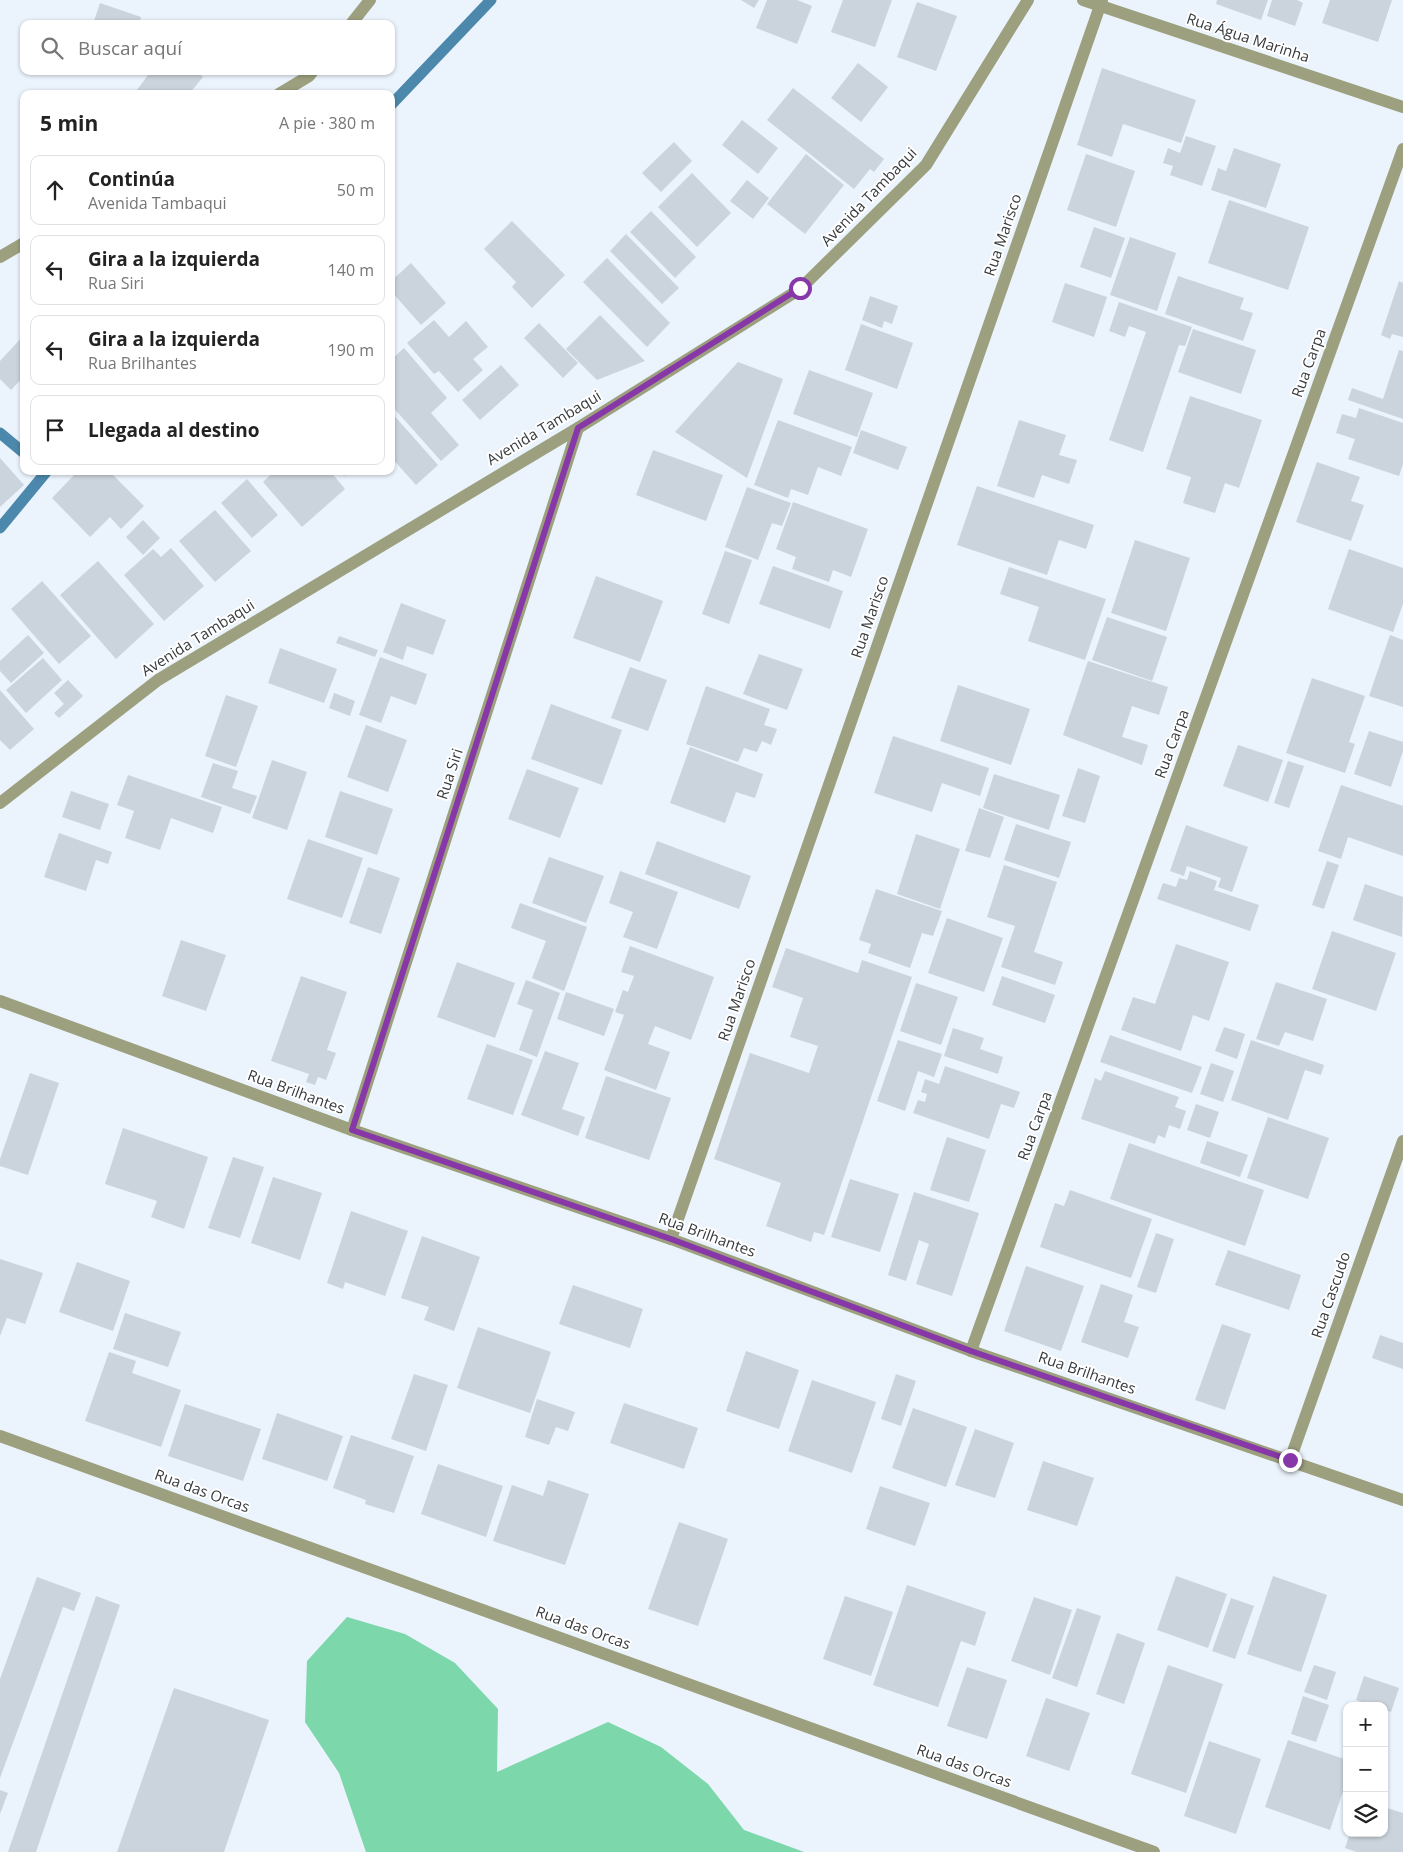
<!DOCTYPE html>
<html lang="es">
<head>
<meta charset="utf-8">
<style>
  :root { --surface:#fff; --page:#f6f6f6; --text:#222; --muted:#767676; --line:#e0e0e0 }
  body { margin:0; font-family:"Open Sans",sans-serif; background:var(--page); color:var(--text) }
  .controls { position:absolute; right:15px; bottom:15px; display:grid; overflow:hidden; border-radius:10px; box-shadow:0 1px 4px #0004 }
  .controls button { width:45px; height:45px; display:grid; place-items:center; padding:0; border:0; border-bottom:1px solid var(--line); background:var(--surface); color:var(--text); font:25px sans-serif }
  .stop { position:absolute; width:15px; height:15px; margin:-11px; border:4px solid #8737a7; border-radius:50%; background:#fff }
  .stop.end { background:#8737a7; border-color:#fff; box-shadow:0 1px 5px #0008 }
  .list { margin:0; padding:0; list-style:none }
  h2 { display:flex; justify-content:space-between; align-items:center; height:65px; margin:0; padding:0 20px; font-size:21px }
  h2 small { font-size:16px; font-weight:400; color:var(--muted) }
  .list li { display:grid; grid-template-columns:32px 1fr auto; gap:15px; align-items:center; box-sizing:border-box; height:70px; margin:0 10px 10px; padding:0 10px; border:1px solid var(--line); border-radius:10px }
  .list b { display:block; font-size:19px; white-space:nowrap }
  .list p { margin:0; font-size:16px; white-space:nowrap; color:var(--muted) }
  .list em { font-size:16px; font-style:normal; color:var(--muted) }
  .icon { flex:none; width:28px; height:28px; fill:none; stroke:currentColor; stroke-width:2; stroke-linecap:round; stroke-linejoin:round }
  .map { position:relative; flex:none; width:1403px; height:1852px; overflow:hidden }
  .search { position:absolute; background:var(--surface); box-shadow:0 1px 4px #0004; left:20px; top:20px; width:375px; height:55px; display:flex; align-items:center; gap:12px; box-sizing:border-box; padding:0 18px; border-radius:10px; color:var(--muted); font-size:19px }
  .panel { position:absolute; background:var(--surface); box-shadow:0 1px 4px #0004; left:20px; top:90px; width:375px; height:385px; border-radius:10px }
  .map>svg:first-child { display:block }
</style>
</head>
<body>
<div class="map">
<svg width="1403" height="1852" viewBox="0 0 1403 1852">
  <rect width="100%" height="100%" fill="#ebf3fc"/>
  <polygon fill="#7cd7ab" points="347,1617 405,1634 455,1663 498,1709 497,1772 608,1722 661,1747 708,1784 744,1830 804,1852 366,1852 339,1773 305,1722 307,1661"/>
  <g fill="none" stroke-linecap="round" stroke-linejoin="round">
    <g stroke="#4c88ab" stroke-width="11">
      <polyline points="391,105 491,0"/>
      <polyline points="0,433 24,453"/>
      <polyline points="0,528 47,471"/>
    </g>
  </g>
  <g fill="#cbd4dc">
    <polygon points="741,0 759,0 754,8"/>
    <polygon points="767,0 797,0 812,6 797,44 756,28"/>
    <polygon points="843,0 892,0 875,47 831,32"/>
    <polygon points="1217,0 1268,0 1261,20 1216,4"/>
    <polygon points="1272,0 1297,0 1303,3 1295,26 1267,16"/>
    <polygon points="1330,0 1392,0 1378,42 1322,23"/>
    <polygon points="917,2 957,16 936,71 897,57"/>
    <polygon points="100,3 141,17 139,24 93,24"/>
    <polygon points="858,63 888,87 861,122 831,98"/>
    <polygon points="1102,68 1196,100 1181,143 1123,124 1112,157 1077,145"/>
    <polygon points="151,71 196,71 203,77 189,94 134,94"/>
    <polygon points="793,88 884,159 874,172 870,169 854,189 767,120"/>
    <polygon points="742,120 778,148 758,174 722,145"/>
    <polygon points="1186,136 1216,146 1202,186 1170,175 1173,166 1163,163 1168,148 1180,153"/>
    <polygon points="674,142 692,161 661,192 642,173"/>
    <polygon points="1234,148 1281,164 1266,208 1211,190 1218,168 1226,171"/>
    <polygon points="806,154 844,185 805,234 767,204"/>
    <polygon points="1086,154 1135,171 1116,227 1067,210"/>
    <polygon points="692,173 731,213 697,247 658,207"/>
    <polygon points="747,180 769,198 753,219 730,201"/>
    <polygon points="1229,200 1309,227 1288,290 1208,263"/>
    <polygon points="651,211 696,257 675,278 630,232"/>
    <polygon points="512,221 565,275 532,308 512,287 516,282 484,249"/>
    <polygon points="1094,227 1125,238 1111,278 1080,267"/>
    <polygon points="626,234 679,288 662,304 610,251"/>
    <polygon points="1130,237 1176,253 1157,311 1110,295"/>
    <polygon points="607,258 670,323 647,347 583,282"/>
    <polygon points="411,263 446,303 421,325 391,291 391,281"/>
    <polygon points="1178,276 1244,298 1240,309 1253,313 1243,341 1165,314"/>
    <polygon points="1399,281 1403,283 1403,337 1392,334 1390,339 1381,335"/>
    <polygon points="1065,283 1107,297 1094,337 1052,322"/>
    <polygon points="870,296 898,306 892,324 884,321 882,328 862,320"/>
    <polygon points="1119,302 1192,327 1185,346 1179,345 1143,452 1109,440 1146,332 1129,326 1125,337 1109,331"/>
    <polygon points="600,315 645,361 597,380 566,349"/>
    <polygon points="434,320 449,337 466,321 488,347 473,359 483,370 458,392 439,371 434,374 407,343"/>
    <polygon points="539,323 578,363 563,378 524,338"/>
    <polygon points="861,324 913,343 897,389 845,370"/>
    <polygon points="1193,329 1256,350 1241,394 1178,372"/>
    <polygon points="24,335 24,376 11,390 0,379 0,361"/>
    <polygon points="404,348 447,398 431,413 459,445 441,461 391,405 391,360"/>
    <polygon points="1399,350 1403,351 1403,419 1348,400 1352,388 1383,399"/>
    <polygon points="738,362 783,379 747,478 675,432"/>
    <polygon points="501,365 519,385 480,420 462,400"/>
    <polygon points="809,370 873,393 857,437 793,414"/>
    <polygon points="1190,396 1262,420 1239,488 1225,483 1215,513 1183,503 1191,477 1166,469"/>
    <polygon points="1359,408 1403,423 1403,464 1399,476 1348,459 1355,439 1336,433 1342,414 1356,418"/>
    <polygon points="391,412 438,465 416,485 391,457"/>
    <polygon points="778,420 852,447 841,476 818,467 808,495 791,489 788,498 754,485"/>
    <polygon points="1019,420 1066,435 1059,455 1077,460 1069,484 1042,475 1034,498 997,486"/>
    <polygon points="861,430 907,447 898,470 853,453"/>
    <polygon points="653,450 723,475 706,521 636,495"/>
    <polygon points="0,458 24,485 0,507"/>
    <polygon points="1317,462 1360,477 1351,501 1364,505 1351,541 1296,522"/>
    <polygon points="78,471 109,471 144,506 121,529 110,517 90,537 52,498"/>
    <polygon points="275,471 330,471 345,489 302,527 263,482"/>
    <polygon points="340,471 350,471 344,476"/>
    <polygon points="247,479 278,515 252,538 221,503"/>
    <polygon points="977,486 1094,525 1086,549 1059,540 1047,575 957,545"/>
    <polygon points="747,487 791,503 782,526 772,523 758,560 725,547"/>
    <polygon points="793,502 868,529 851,577 833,570 829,582 792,569 796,557 776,549"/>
    <polygon points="215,510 251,551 215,582 179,541"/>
    <polygon points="143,520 160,538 143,555 126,537"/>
    <polygon points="1135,540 1190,558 1166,631 1111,613"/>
    <polygon points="171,548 204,586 164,621 124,575 153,549 161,557"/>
    <polygon points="1349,549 1403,568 1403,604 1393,632 1328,609"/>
    <polygon points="725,551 752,560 729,624 702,614"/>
    <polygon points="98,561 154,624 116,659 60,595"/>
    <polygon points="773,566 843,591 830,629 759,604"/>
    <polygon points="1009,567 1106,599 1085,660 1028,641 1039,607 1000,594"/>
    <polygon points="596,576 663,601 640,662 573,638"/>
    <polygon points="42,581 91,636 59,664 11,609"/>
    <polygon points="401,603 446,620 433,655 407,646 403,660 383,652"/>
    <polygon points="1107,617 1167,637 1152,681 1092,660"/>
    <polygon points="28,635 44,653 11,683 0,671 0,661"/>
    <polygon points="1390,635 1403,640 1403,707 1369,696"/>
    <polygon points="339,636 378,650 375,657 336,643"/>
    <polygon points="280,648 337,669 324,703 268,683"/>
    <polygon points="759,654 803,669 787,710 743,694"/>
    <polygon points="380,657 427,674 416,705 391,696 381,723 359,715"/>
    <polygon points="43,658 62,680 26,713 6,690"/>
    <polygon points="1088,661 1168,687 1159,715 1132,706 1122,737 1148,745 1142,765 1063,735"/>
    <polygon points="630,667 667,680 648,731 611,718"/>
    <polygon points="1312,678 1365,696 1349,742 1355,744 1345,773 1286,753"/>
    <polygon points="68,680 83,696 59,718 54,713 64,704 54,693"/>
    <polygon points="958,685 1030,709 1011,765 940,741"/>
    <polygon points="706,686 770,709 764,725 777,729 771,745 762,741 757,752 744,748 738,762 686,744"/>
    <polygon points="0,690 34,729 10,750 0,740"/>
    <polygon points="334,693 355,701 350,716 329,708"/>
    <polygon points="226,695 258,706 236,767 205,756"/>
    <polygon points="551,704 622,730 602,785 531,759"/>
    <polygon points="366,725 407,740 388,792 347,777"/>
    <polygon points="1369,731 1403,742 1403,751 1391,787 1354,774"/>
    <polygon points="893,736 989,768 980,796 942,783 932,812 874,793"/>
    <polygon points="1238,745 1283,760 1268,802 1223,786"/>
    <polygon points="690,747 763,774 755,798 736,792 725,823 670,803"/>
    <polygon points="272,760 307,772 287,830 252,818"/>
    <polygon points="1288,761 1304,766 1289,808 1274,803"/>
    <polygon points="213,763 238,771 232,788 257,796 250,814 201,797"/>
    <polygon points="1078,768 1100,776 1085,823 1062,816"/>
    <polygon points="527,769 579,788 560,838 508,819"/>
    <polygon points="994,774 1060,795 1049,830 983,808"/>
    <polygon points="128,775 222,807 213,833 171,818 160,850 125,838 134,811 117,805"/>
    <polygon points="1341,785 1403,806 1403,856 1348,837 1341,859 1318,851"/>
    <polygon points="71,791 109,804 100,830 62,817"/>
    <polygon points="340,791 393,809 377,855 325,837"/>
    <polygon points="979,808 1004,817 990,858 965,851"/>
    <polygon points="1016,824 1071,842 1059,878 1004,860"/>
    <polygon points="1186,825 1248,847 1232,892 1218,887 1221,878 1187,866 1184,876 1170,871"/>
    <polygon points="59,833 112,852 108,864 96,860 86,891 44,877"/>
    <polygon points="916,834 960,849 940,909 897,894"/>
    <polygon points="308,839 363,858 342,918 287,899"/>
    <polygon points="657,841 751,876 739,909 645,874"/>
    <polygon points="549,857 604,876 586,923 532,903"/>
    <polygon points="1327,861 1339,865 1324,909 1312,905"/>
    <polygon points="1004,865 1057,882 1034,952 1063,962 1055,985 1001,967 1015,926 987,917"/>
    <polygon points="368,867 400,878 381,934 349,923"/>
    <polygon points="620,871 678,892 657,949 623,937 633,912 609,903"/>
    <polygon points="1190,871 1217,881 1214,890 1259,905 1250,931 1157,899 1163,883 1176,887 1179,878 1187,880"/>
    <polygon points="1365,884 1403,897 1402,937 1353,920"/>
    <polygon points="876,889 942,911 933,936 922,933 910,968 868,953 871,944 859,940"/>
    <polygon points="520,903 587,927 564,991 532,978 546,941 511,928"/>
    <polygon points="947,918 1003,938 984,992 928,973"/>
    <polygon points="1332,931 1396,953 1376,1011 1312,989"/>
    <polygon points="181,940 226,955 206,1011 162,996"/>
    <polygon points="1176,944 1229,962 1209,1021 1193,1015 1181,1051 1121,1030 1133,997 1155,1004"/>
    <polygon points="630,946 714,977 691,1040 655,1026 648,1044 670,1052 656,1090 604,1070 624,1015 615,1012 623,990 628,992 634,976 621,972"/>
    <polygon points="786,948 858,973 862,960 912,977 824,1235 814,1232 811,1242 766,1226 781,1183 714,1159 750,1053 809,1073 818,1046 790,1037 803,998 772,987"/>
    <polygon points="457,962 515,983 495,1038 437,1017"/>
    <polygon points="301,976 347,992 327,1050 336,1053 326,1080 318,1077 315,1085 306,1082 309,1074 271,1061"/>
    <polygon points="1002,976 1055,995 1045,1023 992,1005"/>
    <polygon points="526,980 560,993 537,1057 519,1050 533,1010 517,1004"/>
    <polygon points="1276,982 1327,999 1313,1041 1285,1032 1279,1046 1256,1039"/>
    <polygon points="916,983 958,997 941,1045 900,1031"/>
    <polygon points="566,992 614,1009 604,1036 557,1019"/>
    <polygon points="1224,1027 1245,1034 1237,1059 1215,1051"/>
    <polygon points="953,1028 984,1038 980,1049 1003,1057 998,1074 944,1056"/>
    <polygon points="1110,1035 1202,1067 1192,1093 1100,1062"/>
    <polygon points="898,1040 942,1054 934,1077 918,1071 905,1111 877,1101"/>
    <polygon points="1251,1040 1324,1065 1321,1075 1305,1070 1288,1120 1231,1100"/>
    <polygon points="487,1044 533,1060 513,1115 467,1099"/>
    <polygon points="545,1051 579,1063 562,1109 585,1117 578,1136 521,1115"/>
    <polygon points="1211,1063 1234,1071 1223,1102 1200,1094"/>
    <polygon points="945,1066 1020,1092 1014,1108 1001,1104 989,1139 913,1113 918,1100 925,1102 927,1094 921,1092 925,1079 939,1084"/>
    <polygon points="1105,1071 1179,1097 1175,1107 1186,1111 1180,1129 1169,1125 1165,1138 1158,1135 1155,1144 1081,1119 1095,1078 1101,1081"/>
    <polygon points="30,1073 59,1083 28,1175 0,1166 0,1159"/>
    <polygon points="606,1076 671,1098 649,1160 585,1138"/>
    <polygon points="1196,1104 1219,1112 1210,1138 1187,1130"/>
    <polygon points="1268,1117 1329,1138 1308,1199 1247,1178"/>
    <polygon points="123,1128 208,1157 184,1229 151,1217 157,1201 105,1184"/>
    <polygon points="947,1137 986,1150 969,1202 930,1190"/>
    <polygon points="1207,1141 1248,1155 1240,1177 1200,1163"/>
    <polygon points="1129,1143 1264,1190 1245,1246 1110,1199"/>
    <polygon points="233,1157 264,1167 240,1238 208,1228"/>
    <polygon points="273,1177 322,1193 300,1260 251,1243"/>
    <polygon points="850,1179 899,1194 880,1252 831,1237"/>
    <polygon points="1070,1190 1152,1219 1131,1278 1040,1247 1055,1203 1064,1206"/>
    <polygon points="914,1192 979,1213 952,1296 916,1284 929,1244 919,1240 906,1281 888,1275"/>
    <polygon points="351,1211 408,1231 385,1296 345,1282 343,1289 327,1283"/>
    <polygon points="1156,1233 1174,1239 1156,1293 1137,1287"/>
    <polygon points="422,1236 480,1257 454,1331 424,1320 429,1307 401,1298"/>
    <polygon points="1228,1250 1301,1275 1289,1310 1215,1285"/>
    <polygon points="0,1259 43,1273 25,1324 7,1318 0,1336"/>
    <polygon points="77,1262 130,1281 113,1331 59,1312"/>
    <polygon points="1026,1266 1084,1286 1061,1351 1004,1331"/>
    <polygon points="1101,1284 1133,1295 1124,1322 1139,1327 1128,1358 1081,1342"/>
    <polygon points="573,1285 643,1309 630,1348 559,1324"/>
    <polygon points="125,1313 181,1332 168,1367 113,1349"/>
    <polygon points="1222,1324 1251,1334 1225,1410 1195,1400"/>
    <polygon points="478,1327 551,1352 530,1413 457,1388"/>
    <polygon points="1380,1335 1403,1343 1403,1369 1372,1358"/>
    <polygon points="746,1351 799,1370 779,1429 726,1411"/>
    <polygon points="109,1352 136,1361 132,1373 181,1390 161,1447 85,1421"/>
    <polygon points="414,1374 448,1385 426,1451 391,1439"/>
    <polygon points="896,1374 916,1381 901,1426 881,1419"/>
    <polygon points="812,1380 876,1402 852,1473 788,1451"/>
    <polygon points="537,1399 575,1412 568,1431 556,1427 549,1445 525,1437"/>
    <polygon points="624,1403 698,1428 684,1469 610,1443"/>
    <polygon points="185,1404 261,1429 243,1481 168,1456"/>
    <polygon points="913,1408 967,1427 946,1487 892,1468"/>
    <polygon points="277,1413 343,1436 327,1481 262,1459"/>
    <polygon points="975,1429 1014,1443 995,1498 955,1485"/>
    <polygon points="351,1435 414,1456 394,1513 365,1504 366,1500 333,1488"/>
    <polygon points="1043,1461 1094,1478 1077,1526 1027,1510"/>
    <polygon points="438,1464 503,1486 486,1537 421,1514"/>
    <polygon points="548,1480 589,1494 565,1565 493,1541 512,1485 543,1496"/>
    <polygon points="880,1486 930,1503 915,1546 866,1529"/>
    <polygon points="679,1522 728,1539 698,1626 648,1609"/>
    <polygon points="1176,1576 1227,1594 1208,1648 1157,1630"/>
    <polygon points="1273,1576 1327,1595 1301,1672 1247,1654"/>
    <polygon points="37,1577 81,1593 74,1611 63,1607 0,1778 0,1679"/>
    <polygon points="907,1585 986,1612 975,1646 961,1641 938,1707 873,1685"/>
    <polygon points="96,1596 120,1605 36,1852 8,1852"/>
    <polygon points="845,1596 893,1612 871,1676 823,1659"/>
    <polygon points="1034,1597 1072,1610 1050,1675 1011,1661"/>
    <polygon points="1231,1598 1254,1606 1235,1659 1212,1651"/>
    <polygon points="1077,1608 1101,1616 1077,1687 1052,1678"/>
    <polygon points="1117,1633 1145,1643 1124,1704 1096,1694"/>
    <polygon points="1168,1665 1223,1684 1186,1793 1131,1774"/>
    <polygon points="1314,1665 1336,1672 1327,1700 1304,1692"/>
    <polygon points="967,1667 1007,1680 987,1739 947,1726"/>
    <polygon points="1364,1676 1399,1688 1391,1712 1384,1710 1384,1706 1373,1706 1356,1700"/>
    <polygon points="174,1688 269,1720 224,1852 117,1852"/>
    <polygon points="1303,1696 1329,1705 1316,1742 1291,1734"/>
    <polygon points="1046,1698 1090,1713 1069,1771 1026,1756"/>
    <polygon points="1288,1740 1347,1760 1347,1779 1330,1830 1265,1807"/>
    <polygon points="1209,1741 1261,1759 1236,1834 1184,1816"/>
    <polygon points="0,1790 8,1793 0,1814"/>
    <polygon points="1384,1807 1403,1813 1403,1852 1357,1852 1345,1848 1350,1833 1384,1833"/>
  </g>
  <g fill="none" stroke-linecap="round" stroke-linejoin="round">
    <g stroke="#9ca07e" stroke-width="12">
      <polyline points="1083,0 1403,107"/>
      <polyline points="351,24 370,0"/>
      <polyline points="279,94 309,76 313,71"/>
      <polyline points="0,257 24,243"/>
      <polyline points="0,803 158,680 578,428 800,289 926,165 1028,0"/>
      <polyline points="0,1001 352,1130 671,1239 971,1351 1403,1500"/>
      <polyline points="352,1130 578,428"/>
      <polyline points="671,1239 1102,0"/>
      <polyline points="971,1351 1403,149"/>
      <polyline points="0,1436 1154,1852"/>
      <polyline points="1290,1460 1403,1141"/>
    </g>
  </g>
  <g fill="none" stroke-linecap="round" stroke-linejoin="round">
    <polyline stroke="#8737a7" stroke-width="6" points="800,288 578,428 352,1130 671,1239 971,1351 1290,1460"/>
  </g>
  <g text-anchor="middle" stroke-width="4" stroke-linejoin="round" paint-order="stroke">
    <g font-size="15" fill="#373b3e" stroke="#fff">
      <text transform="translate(1248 38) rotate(18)" y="5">Rua Água Marinha</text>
      <text transform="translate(869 197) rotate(-46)" y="5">Avenida Tambaqui</text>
      <text transform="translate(1003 235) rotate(-71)" y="5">Rua Marisco</text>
      <text transform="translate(1309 363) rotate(-70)" y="5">Rua Carpa</text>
      <text transform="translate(544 428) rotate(-31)" y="5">Avenida Tambaqui</text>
      <text transform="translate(870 617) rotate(-71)" y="5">Rua Marisco</text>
      <text transform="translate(198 638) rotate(-32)" y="5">Avenida Tambaqui</text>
      <text transform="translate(1172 744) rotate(-70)" y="5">Rua Carpa</text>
      <text transform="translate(450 774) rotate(-72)" y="5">Rua Siri</text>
      <text transform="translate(737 1000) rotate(-71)" y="5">Rua Marisco</text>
      <text transform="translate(296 1092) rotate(20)" y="5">Rua Brilhantes</text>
      <text transform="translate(1035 1126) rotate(-70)" y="5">Rua Carpa</text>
      <text transform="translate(707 1235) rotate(20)" y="5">Rua Brilhantes</text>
      <text transform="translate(1331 1295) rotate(-71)" y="5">Rua Cascudo</text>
      <text transform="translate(1087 1373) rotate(19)" y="5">Rua Brilhantes</text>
      <text transform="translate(202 1491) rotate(20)" y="5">Rua das Orcas</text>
      <text transform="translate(583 1628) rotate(20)" y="5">Rua das Orcas</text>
      <text transform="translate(964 1766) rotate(20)" y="5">Rua das Orcas</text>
    </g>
  </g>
</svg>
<div class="controls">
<button>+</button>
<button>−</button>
<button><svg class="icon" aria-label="layers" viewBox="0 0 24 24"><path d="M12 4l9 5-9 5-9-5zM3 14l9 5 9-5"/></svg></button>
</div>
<div class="stop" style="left:800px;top:288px"></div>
<div class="stop end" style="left:1290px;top:1460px"></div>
<div class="search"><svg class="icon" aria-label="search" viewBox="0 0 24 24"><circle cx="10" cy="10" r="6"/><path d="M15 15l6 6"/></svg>Buscar aquí</div>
<section class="panel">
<h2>5 min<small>A pie · 380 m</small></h2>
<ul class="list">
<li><svg class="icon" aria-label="ahead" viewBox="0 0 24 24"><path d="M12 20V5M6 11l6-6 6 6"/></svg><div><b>Continúa</b><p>Avenida Tambaqui</p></div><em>50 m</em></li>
<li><svg class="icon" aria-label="left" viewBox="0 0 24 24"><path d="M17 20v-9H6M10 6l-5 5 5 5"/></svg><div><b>Gira a la izquierda</b><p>Rua Siri</p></div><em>140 m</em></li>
<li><svg class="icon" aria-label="left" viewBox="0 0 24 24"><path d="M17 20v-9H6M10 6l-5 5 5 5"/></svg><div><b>Gira a la izquierda</b><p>Rua Brilhantes</p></div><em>190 m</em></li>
<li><svg class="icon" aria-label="arrive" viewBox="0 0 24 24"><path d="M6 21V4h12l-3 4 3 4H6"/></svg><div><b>Llegada al destino</b></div></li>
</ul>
</section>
</div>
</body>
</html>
